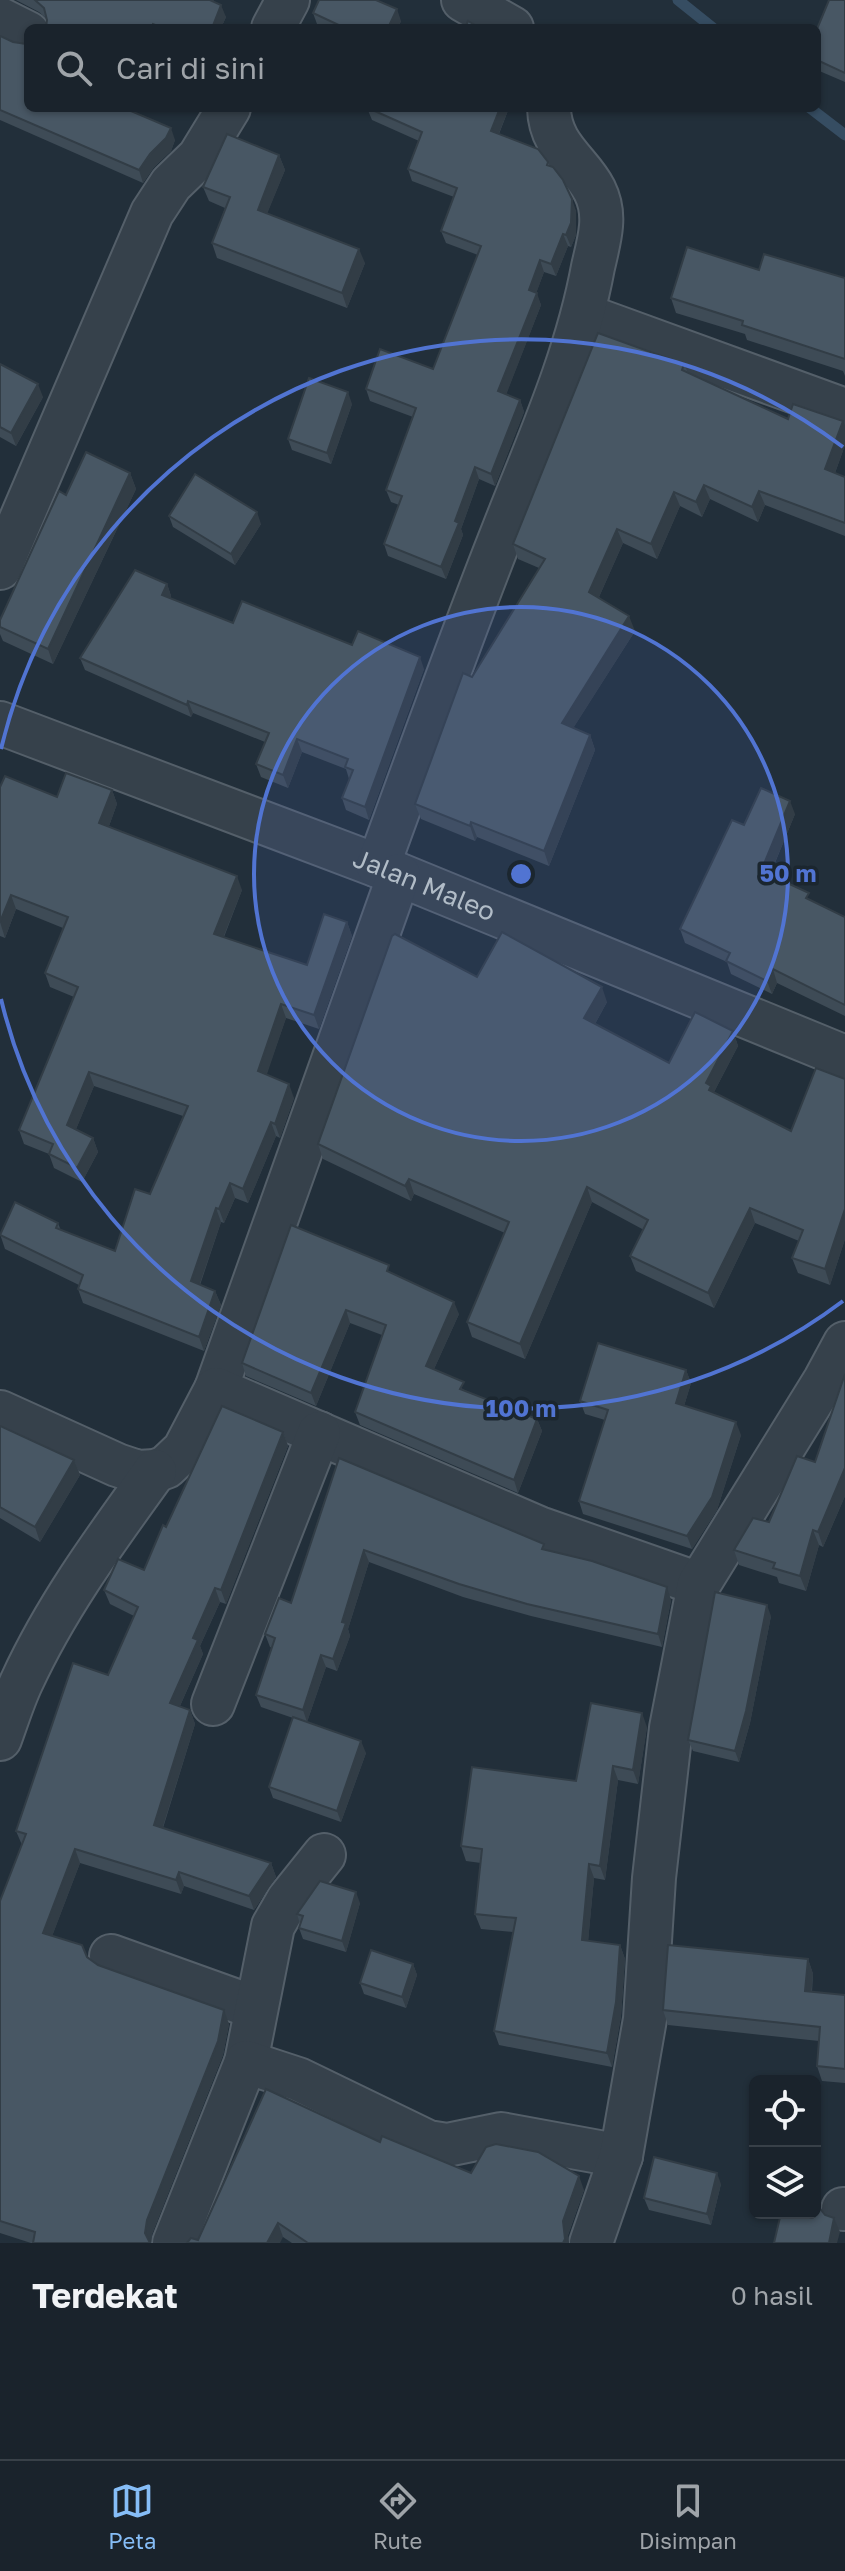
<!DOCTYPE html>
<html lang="id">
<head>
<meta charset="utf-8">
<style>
  :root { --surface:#1a232c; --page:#272f38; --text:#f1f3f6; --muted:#9fa4a9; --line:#384048; --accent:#86bdf7 }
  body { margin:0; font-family:"Golos Text",sans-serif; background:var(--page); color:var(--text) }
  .controls { position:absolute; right:24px; bottom:24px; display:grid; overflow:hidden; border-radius:12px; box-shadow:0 2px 6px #0004 }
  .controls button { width:72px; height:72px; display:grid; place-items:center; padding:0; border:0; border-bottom:2px solid var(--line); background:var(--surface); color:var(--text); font:40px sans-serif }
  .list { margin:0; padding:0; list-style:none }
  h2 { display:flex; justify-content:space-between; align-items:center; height:104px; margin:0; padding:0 32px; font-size:34px }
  h2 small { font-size:26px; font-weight:400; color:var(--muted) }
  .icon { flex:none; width:44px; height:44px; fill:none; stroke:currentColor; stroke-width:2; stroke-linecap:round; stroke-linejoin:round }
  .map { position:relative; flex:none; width:845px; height:2243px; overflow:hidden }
  .search { position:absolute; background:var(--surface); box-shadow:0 2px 6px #0004; left:24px; right:24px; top:24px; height:88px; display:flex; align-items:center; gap:20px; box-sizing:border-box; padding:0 28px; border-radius:12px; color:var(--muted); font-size:30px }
  .sheet { height:216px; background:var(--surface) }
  nav { display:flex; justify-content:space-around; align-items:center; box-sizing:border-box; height:112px; border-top:2px solid var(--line); background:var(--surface); font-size:22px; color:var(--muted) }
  nav a { display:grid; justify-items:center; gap:4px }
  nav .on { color:var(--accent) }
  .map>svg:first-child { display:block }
</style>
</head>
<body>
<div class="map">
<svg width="845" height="2243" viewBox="0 0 845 2243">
  <rect width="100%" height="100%" fill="#222f3a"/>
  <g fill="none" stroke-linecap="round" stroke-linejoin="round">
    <g stroke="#364d62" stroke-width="11">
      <polyline points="678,0 713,28"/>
      <polyline points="810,108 845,135"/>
    </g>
    <g stroke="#545f69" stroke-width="46">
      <g id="minor">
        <polyline points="463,0 512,28"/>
        <polyline points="0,19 28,33"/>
        <polyline points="273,28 288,0"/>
        <polyline points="584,315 845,410"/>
        <polyline points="0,568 152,213 171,184 199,157 229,108"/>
        <path id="s1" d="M0 723 378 866 845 1057"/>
        <path d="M378 866C419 754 459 642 503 531 537 444 576 359 593 267 596 254 600 239 601 226 606 170 550 161 549 108"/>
        <polyline points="216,1389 399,875"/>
        <polyline points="0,1412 117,1465 138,1472 155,1471 166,1467 184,1450 216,1389 539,1528 699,1584"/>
        <polyline points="213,1704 319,1433"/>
        <path d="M0 1739C7 1720 13 1700 22 1681 57 1605 106 1539 155 1471"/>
        <polyline points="111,1956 256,2008"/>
        <polyline points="246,2062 273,1926 288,1900 324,1855"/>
        <polyline points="843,2209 845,2209"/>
        <polyline points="174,2243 246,2062 298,2079 428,2142 447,2145 501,2134 621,2156"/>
        <polyline points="591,2243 621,2156 645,2019 654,1878 671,1728 699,1584 825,1380 845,1343"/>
      </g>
    </g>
    <use href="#minor" stroke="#36414b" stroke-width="42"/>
  </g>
  <g fill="#3e4b56">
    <polygon points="16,0 214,0 213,1 226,17 221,28 46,28 47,19 39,12"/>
    <polygon points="845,0 845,82 817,70 817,29"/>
    <polygon points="313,13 401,21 398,28 325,28 317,24"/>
    <polygon points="0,36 28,108 128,108 127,109 175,140 171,151 154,167 143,183 0,120"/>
    <polygon points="367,108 509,108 499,134 550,166 576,211 576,235 571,247 568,246 556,276 544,272 536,293 541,305 506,394 520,400 524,412 495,486 479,479 461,529 463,535 446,579 388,556 384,544 399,505 391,502 386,490 413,417 370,401 366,389 433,369 478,255 446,243 441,231 454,197 412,181 408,169 419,141 372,120"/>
    <polygon points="279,155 285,170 267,213 365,263 347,308 217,258 212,243 225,208 209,201 203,187"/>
    <polygon points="759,270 845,278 845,376 843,371 747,340 745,334 676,313 671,298"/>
    <polygon points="0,364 43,397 16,446 0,437"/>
    <polygon points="684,364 688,373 788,419 843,421 845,425 845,445 835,473 845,477 845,536 765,505 758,522 710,499 702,517 680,506 657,559 623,543 599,597 635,631 573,728 590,735 595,750 549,866 477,837 475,841 421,819 415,804 472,677 539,568 518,559 513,544"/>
    <polygon points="352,404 331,464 292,450 288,439"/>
    <polygon points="130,473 136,489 53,664 3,641 0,634 0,620 66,495"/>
    <polygon points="169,516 261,524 235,565 173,527"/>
    <polygon points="167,584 171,596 170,599 233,623 352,645 424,669 369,820 346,810 342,798 349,779 346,769 302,752 288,788 261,777 256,764 265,742 193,713 191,717 85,670 80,658"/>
    <polygon points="0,787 57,797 112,790 117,804 109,826 242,890 224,937 307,965 347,922 352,936 319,1029 286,1018 266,1075 294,1098 280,1138 276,1136 248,1203 235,1198 224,1223 221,1222 200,1285 215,1291 221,1305 204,1351 83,1303 78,1289 79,1285 5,1249 0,1234 58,1223 61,1231 115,1251 150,1194 183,1116 94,1086 76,1129 93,1138 98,1152 82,1182 54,1168 49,1154 24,1144 19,1130 74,997 50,987 45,973 63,928 16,909 5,938 0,936"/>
    <polygon points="795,814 770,875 812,901 845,917 845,1016 777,983 772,994 731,974 727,962 685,943 680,929 744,825"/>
    <polygon points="477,977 607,1002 595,1024 669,1063 733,1031 738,1046 714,1092 791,1131 845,1079 845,1239 830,1285 798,1273 792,1258 799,1241 755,1223 714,1308 636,1271 630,1256 644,1230 592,1202 525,1359 472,1337 467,1322 505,1233 414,1194 411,1201 323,1159 318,1144"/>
    <polygon points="392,1273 459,1314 434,1369 467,1392 537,1419 542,1431 518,1493 360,1425 355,1412 382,1335 350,1323 316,1406 246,1376 242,1363"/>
    <polygon points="686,1370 691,1383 684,1406 741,1435 717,1510 692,1549 583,1514 579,1501 605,1420 585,1414 580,1401"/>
    <polygon points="845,1374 845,1496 823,1547 819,1545 806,1591 779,1583 777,1577 739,1565 734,1550 769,1522 815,1462"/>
    <polygon points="0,1426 74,1460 80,1475 40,1542 0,1518"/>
    <polygon points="283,1432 288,1446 226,1604 220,1602 200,1646 203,1654 180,1706 190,1710 195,1724 163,1828 271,1863 276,1877 254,1910 184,1886 181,1894 80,1863 52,1936 98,1965 229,2024 223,2055 152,2234 151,2243 31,2243 0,2233 0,1901 22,1845 16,1831 108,1675 134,1616 110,1604 104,1590 144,1570 166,1527"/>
    <polygon points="339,1458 546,1550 671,1600 662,1647 531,1616 463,1597 369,1562 348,1629 350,1636 337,1671 326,1667 307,1722 366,1753 341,1822 273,1798 269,1787 293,1718 261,1707 256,1695 272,1648 270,1647 265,1634 291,1603"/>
    <polygon points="771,1616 750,1723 739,1762 693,1751 688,1740"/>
    <polygon points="647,1727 638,1784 618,1780 605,1880 594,1878 588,1941 620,1945 625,1959 621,2016 612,2067 499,2045 494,2031 513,1932 481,1929 475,1914 481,1863 466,1861 461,1846 576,1781"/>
    <polygon points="360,1903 346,1952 303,1939 299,1928 300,1924 297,1914"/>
    <polygon points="808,1959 813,1974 812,1992 845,1995 845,2083 822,2081 817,2066 819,2041 668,2025 663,2010"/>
    <polygon points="413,1964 417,1975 406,2008 364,1994 360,1983"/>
    <polygon points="380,2142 471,2173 584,2190 568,2235 569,2243 292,2243 283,2237 198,2240"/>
    <polygon points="721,2184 711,2225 649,2210 644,2198"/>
  </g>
  <g fill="#323d46">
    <polygon points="221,5 226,17 221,28 212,28"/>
    <polygon points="397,9 401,21 398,28 388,28"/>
    <polygon points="500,108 509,108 495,143 491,131"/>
    <polygon points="171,128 175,140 171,151 154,167 143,183 139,170"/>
    <polygon points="279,155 285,170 263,224 258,210"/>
    <polygon points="572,199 576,211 576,235 571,247 566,235"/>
    <polygon points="563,234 568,246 556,276 551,264"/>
    <polygon points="359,249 365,263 347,308 342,293"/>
    <polygon points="540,260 544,272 533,302 529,290"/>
    <polygon points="537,293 541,305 503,403 498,391"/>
    <polygon points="38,384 43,397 16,446 11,433"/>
    <polygon points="348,392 352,404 331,464 327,453"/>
    <polygon points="520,400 524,412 495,486 491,474"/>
    <polygon points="843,421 845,425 845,445 831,484 825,469"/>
    <polygon points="475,467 479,479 461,529 463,535 446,579 441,567 455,521"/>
    <polygon points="130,473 136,489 53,664 48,649"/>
    <polygon points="704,485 710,499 702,517 696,502"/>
    <polygon points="759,491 765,505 758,522 752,507"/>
    <polygon points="674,492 680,506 657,559 651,544"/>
    <polygon points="257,512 261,524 235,565 231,554"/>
    <polygon points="617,529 623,543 595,606 589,592"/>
    <polygon points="167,584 171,596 166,608 162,595"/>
    <polygon points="629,616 635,631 567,738 562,723"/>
    <polygon points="420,657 424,669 369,820 365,807"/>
    <polygon points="188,701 193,713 191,717 187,705"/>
    <polygon points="590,735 595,750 549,866 544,851"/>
    <polygon points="297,739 302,752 288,788 283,775"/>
    <polygon points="112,790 117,804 105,837 99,823"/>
    <polygon points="790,801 795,814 766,884 761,871"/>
    <polygon points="471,822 477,837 475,841 470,826"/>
    <polygon points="237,876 242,890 219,948 214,934"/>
    <polygon points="11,895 16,909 5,938 0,922"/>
    <polygon points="347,922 352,936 319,1029 314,1015"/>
    <polygon points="773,969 777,983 772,994 767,981"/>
    <polygon points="602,987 607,1002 590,1033 584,1018"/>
    <polygon points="281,1004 286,1018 263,1086 258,1071"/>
    <polygon points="733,1031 738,1046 714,1092 714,1106 706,1083"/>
    <polygon points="89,1072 94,1086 72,1139 67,1125"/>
    <polygon points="289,1084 294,1098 280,1138 275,1124"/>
    <polygon points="271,1122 276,1136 248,1203 243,1189"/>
    <polygon points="93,1138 98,1152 82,1182 77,1168"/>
    <polygon points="409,1179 414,1194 411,1201 405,1186"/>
    <polygon points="230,1183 235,1198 224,1223 219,1209"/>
    <polygon points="587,1187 592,1202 525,1359 520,1344"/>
    <polygon points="216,1208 221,1222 196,1295 191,1281"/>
    <polygon points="750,1208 755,1223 714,1308 708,1293"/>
    <polygon points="845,1208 845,1239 830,1285 825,1269"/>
    <polygon points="215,1291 221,1305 204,1351 199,1337"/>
    <polygon points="454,1302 459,1314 430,1378 426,1366"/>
    <polygon points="346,1310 350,1323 316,1406 311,1393"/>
    <polygon points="686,1370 691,1383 681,1416 676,1403"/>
    <polygon points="537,1419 542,1431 518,1493 514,1480"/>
    <polygon points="736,1422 741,1435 717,1510 692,1549 687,1536"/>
    <polygon points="283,1432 288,1446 226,1604 221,1590"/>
    <polygon points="74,1460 80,1475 40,1542 35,1527"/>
    <polygon points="845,1468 845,1496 823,1547 818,1532"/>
    <polygon points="813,1530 819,1545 806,1591 800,1576"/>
    <polygon points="364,1550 369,1562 348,1629 350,1636 337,1671 333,1659 342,1622"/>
    <polygon points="667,1587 671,1600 662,1647 658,1634"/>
    <polygon points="215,1588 220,1602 200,1646 203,1654 175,1717 170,1703 193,1638"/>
    <polygon points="767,1605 771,1616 750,1723 739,1762 735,1751"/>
    <polygon points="321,1655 326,1667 307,1722 303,1710"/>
    <polygon points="190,1710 195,1724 159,1839 154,1825"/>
    <polygon points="642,1713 647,1727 638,1784 633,1770"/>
    <polygon points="361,1741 366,1753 341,1822 337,1811"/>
    <polygon points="613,1766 618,1780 605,1880 600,1866"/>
    <polygon points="75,1849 80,1863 48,1947 43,1933"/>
    <polygon points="271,1863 276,1877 254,1910 249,1896"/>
    <polygon points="589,1864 594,1878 587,1954 582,1940"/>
    <polygon points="179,1872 184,1886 181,1894 176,1880"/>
    <polygon points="356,1892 360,1903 346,1952 342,1941"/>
    <polygon points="620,1945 625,1959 621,2016 612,2067 607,2053"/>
    <polygon points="808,1959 813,1974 810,2006 805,1991"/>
    <polygon points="413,1964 417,1975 406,2008 402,1997"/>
    <polygon points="224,2010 229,2024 223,2055 152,2234 151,2243 149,2243 145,2233 147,2220"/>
    <polygon points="717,2173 721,2184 711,2225 707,2214"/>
    <polygon points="579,2176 584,2190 568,2235 569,2243 563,2243 563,2221"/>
    <polygon points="834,2218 840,2232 837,2243 829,2243"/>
    <polygon points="278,2223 283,2237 280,2243 267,2243"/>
  </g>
  <g fill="#485764" stroke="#323d46" stroke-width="2">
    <polygon points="35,0 210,0 221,5 212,28 163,28 153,24 152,28 46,28 47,20 44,8"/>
    <polygon points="319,0 376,0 397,9 388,28 345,28 313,13"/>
    <polygon points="829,0 845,0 845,73 817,60 817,29"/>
    <polygon points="468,21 480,28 465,28"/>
    <polygon points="0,36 13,42 26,44 28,43 28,108 124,108 171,128 166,138 150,154 139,170 0,110"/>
    <polygon points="368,108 500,108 491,131 538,149 548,162 547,165 553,167 563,180 572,199 571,223 566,235 563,234 551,264 540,260 529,290 537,293 498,391 520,400 491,474 475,467 455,521 459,523 441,567 384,544 402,496 386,490 416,408 366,389 380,349 433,369 481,246 441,231 457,188 408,169 422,132"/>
    <polygon points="227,134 279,155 258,210 359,249 342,293 212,243 230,197 203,187"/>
    <polygon points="687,247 759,270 764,254 845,278 845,359 742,325 743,321 671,298"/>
    <polygon points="598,333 684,364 682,370 788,419 793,404 843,421 825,469 845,477 845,523 759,491 752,507 704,485 696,502 674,492 651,544 617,529 589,592 629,616 562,723 590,735 544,851 471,822 470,826 415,804 463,673 472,677 545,559 513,544"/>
    <polygon points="0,364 38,384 11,433 0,427"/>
    <polygon points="309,378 348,392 327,453 288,439"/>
    <polygon points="86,452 130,473 48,649 0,627 0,620 59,491 66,495"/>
    <polygon points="195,474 257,512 231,554 169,516"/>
    <polygon points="135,570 167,584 162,595 233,623 242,601 352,645 358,631 420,657 365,807 342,798 353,770 345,767 348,759 297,739 283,775 256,764 269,733 188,701 187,705 80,658"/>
    <polygon points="66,773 112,790 99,823 237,876 214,934 307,965 324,914 347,922 314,1015 281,1004 258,1071 289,1084 275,1124 271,1122 243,1189 230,1183 219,1209 216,1208 191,1281 215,1291 199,1337 78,1289 83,1275 0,1235 15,1202 58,1223 56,1228 115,1251 135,1189 150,1194 188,1106 89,1072 67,1125 93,1138 77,1168 49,1154 53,1144 19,1130 78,987 45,973 68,917 11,895 0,922 0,787 5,776 57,797"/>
    <polygon points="761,788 790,801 761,871 809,893 806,898 845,917 845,1005 773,969 767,981 726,961 730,953 680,929 732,820 744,825"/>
    <polygon points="502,932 602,987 584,1018 669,1063 695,1012 733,1031 706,1083 711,1086 709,1090 791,1131 816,1068 845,1079 845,1209 825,1269 792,1258 803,1230 750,1208 708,1293 630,1256 648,1220 587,1187 520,1344 467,1322 509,1222 409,1179 405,1186 318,1144 392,936 395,934 477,977"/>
    <polygon points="291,1225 389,1265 387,1271 454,1302 426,1366 464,1382 460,1389 537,1419 514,1480 355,1412 386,1325 346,1310 311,1393 242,1363"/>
    <polygon points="598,1343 686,1370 676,1403 736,1422 712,1497 687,1536 579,1501 608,1410 580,1401"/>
    <polygon points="845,1374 845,1468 818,1532 813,1530 800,1576 773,1568 775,1563 734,1550 753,1518 769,1522 797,1456 815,1462"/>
    <polygon points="222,1406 283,1432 221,1590 215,1588 193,1638 198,1640 170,1703 190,1710 154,1825 271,1863 249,1896 179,1872 176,1880 75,1849 43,1933 82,1945 87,1957 98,1965 224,2010 218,2041 147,2220 145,2233 150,2243 33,2243 35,2232 0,2221 0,1901 26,1834 16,1831 73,1663 108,1675 138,1607 104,1590 118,1559 144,1570 163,1525 166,1527"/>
    <polygon points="0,1426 74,1460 35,1527 0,1507"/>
    <polygon points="339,1458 544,1544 542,1549 592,1561 667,1587 658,1634 527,1604 459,1584 364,1550 342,1622 346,1623 333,1659 321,1655 303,1710 256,1695 275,1638 265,1634 279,1598 291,1603"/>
    <polygon points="715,1592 767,1605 746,1711 735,1751 688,1740"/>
    <polygon points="591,1703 642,1713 633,1770 613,1766 600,1866 589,1864 582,1940 620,1945 616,2002 607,2053 494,2031 516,1918 475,1914 482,1849 461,1846 472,1767 576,1781"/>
    <polygon points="293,1717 361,1741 337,1811 269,1787"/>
    <polygon points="320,1881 356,1892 342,1941 299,1928 303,1916 297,1914"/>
    <polygon points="668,1945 808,1959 805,1991 845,1995 845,2069 817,2066 820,2027 663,2010"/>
    <polygon points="371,1950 413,1964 402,1997 360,1983"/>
    <polygon points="266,2089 380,2142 382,2136 471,2173 486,2147 496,2144 538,2152 579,2176 563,2221 565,2239 563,2243 308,2243 278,2223 267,2243 187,2243 191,2238 198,2240"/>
    <polygon points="654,2157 717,2173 707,2214 644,2198"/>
    <polygon points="815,2202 825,2215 834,2218 829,2243 774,2243 781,2213 815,2213"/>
  </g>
  <circle cx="521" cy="874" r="267" fill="#5174d2" fill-opacity=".12"/>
  <g fill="none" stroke="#5174d2" stroke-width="4">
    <circle cx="521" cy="874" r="267"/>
    <path d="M843 1301A535 535 0 0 1 1 999M1 749A535 535 0 0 1 843 447"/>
  </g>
  <g text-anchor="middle" stroke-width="7" stroke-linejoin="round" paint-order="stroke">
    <g font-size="26" fill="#b1bcc7" stroke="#1b262f">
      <text dy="9" stroke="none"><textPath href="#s1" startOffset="454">Jalan Maleo</textPath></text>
    </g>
  </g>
  <circle cx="521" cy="874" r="12" fill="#5174d2" stroke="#1b262f" stroke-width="4"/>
  <g font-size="24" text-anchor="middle" font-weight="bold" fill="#5174d2" stroke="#1b262f" stroke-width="7" stroke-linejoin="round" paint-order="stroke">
    <text x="788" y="882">50 m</text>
    <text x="521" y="1417">100 m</text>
  </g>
</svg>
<div class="controls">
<button><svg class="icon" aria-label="locate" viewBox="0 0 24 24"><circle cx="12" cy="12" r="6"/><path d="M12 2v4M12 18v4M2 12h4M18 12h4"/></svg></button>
<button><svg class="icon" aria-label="layers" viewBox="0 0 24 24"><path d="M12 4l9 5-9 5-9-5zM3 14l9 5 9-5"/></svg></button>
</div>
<div class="search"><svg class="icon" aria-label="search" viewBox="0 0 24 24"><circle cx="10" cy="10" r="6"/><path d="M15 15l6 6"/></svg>Cari di sini</div>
</div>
<section class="sheet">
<h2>Terdekat<small>0 hasil</small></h2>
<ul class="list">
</ul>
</section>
<nav>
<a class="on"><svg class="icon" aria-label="map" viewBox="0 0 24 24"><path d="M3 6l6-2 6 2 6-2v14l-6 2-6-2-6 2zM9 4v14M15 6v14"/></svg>Peta</a>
<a><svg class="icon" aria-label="directions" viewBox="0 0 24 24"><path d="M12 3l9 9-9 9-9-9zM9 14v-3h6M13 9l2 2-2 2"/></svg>Rute</a>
<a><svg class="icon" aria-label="saved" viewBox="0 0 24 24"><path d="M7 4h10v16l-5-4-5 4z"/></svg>Disimpan</a>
</nav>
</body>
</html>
